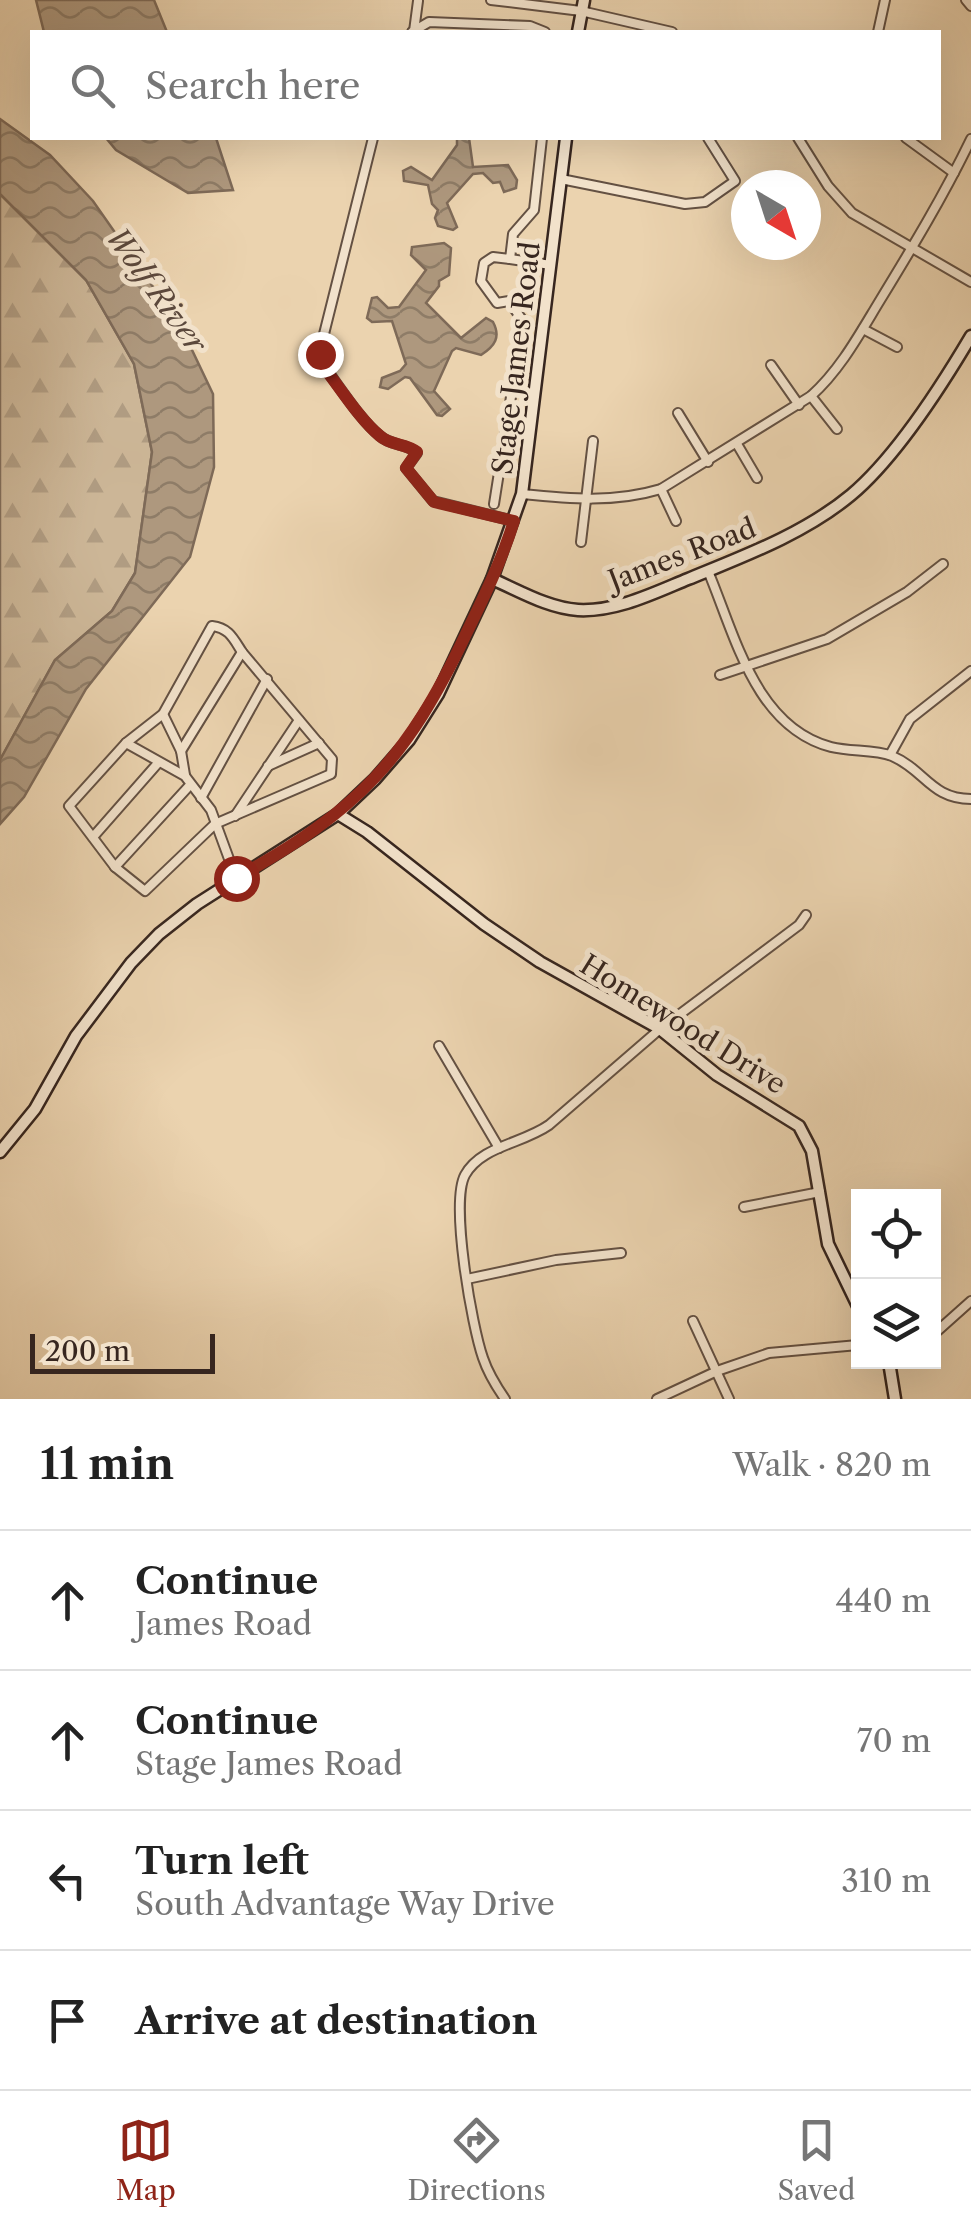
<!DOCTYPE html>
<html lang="en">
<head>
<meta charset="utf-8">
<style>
  :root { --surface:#fff; --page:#f2f2f2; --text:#222; --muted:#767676; --line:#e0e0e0; --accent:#8f2418 }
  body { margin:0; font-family:"Libre Caslon Text",serif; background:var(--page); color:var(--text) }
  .controls { position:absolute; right:30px; bottom:30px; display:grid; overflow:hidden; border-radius:0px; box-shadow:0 10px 40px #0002 }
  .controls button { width:90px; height:90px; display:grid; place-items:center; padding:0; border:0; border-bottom:2px solid var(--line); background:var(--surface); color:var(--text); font:50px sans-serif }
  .compass { position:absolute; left:731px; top:170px; width:90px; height:90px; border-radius:50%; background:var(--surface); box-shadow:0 10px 40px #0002; rotate:141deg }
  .scale { position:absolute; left:30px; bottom:25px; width:185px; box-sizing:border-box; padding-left:10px; border:5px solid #37261f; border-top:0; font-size:28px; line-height:35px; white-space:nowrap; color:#37261f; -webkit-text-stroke:8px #f2e2cb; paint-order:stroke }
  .stop { position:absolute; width:30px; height:30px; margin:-22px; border:8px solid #8f2418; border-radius:50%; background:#fff }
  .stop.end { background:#8f2418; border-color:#fff; box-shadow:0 2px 10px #0008 }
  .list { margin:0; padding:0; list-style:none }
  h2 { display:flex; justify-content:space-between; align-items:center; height:130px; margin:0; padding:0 40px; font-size:42px }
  h2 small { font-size:32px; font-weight:400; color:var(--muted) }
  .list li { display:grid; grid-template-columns:65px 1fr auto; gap:30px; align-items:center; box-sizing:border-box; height:140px; padding:0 40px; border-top:2px solid var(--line) }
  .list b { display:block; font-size:38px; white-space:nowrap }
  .list p { margin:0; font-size:32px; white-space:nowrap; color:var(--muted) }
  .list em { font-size:32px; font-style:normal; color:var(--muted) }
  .icon { flex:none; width:55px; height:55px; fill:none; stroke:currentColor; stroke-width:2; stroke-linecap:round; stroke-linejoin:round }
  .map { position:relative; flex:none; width:971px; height:1399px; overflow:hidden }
  .search { position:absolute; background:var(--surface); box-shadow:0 10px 40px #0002; left:30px; right:30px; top:30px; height:110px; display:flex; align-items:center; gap:25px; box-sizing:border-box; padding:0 35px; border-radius:0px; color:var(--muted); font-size:38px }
  .sheet { height:690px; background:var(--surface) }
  nav { display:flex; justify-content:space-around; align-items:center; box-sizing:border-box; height:140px; border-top:2px solid var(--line); background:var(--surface); font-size:28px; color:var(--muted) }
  nav a { display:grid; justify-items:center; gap:5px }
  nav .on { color:var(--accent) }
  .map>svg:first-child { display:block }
</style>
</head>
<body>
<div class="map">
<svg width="971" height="1399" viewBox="0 0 971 1399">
  <defs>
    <pattern id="forest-firs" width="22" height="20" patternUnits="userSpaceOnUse" patternTransform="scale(2.5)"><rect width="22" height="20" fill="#ccb697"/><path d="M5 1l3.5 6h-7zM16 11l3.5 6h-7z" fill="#b09c82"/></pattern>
    <pattern id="water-waves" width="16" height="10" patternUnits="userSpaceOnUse" patternTransform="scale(2.5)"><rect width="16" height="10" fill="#ae987e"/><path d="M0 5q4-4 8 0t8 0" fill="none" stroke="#8e7c67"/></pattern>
  </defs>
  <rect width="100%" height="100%" fill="#ebd3af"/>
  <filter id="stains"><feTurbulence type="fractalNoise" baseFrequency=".002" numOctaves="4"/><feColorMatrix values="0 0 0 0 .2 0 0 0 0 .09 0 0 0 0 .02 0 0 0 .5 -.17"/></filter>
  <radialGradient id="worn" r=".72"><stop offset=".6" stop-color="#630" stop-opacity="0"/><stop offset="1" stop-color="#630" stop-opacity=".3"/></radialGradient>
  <polygon fill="url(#forest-firs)" stroke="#826e5b" stroke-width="2.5" points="0,194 86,280 134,364 152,452 135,573 112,611 55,660 0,760"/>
  <g fill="url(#water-waves)" stroke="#7e6a58" stroke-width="2.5">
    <polygon points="36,0 154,0 167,32 44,32"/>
    <polygon points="0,119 50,155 93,201 181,327 213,394 214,467 190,557 86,689 24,797 0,824 0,760 55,660 112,611 135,573 152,452 134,364 86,280 0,194"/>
    <polygon points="106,138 216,138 233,190 188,193 116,150"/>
    <polygon points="457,138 469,138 473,167 508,165 517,180 516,188 504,192 500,182 493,183 483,173 473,174 447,203 457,227 453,230 438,226 435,218 438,210 432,204 428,185 404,181 403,171 411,167 432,180 457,145"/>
    <path d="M444 243 451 248 449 275 439 281V286L426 303 461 338 486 318 493 322C501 337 495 346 481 355L456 348 452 351 434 391 450 409 442 416 437 415 410 378 405 377 388 389 380 387 382 378 400 371 406 364 392 321 372 322 367 318 372 298 377 297 388 308 399 307 426 270 411 255 412 247Z"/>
  </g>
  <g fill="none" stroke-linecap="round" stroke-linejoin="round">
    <g stroke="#645143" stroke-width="12">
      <g id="street">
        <polyline points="491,0 581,11 672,32"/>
        <polyline points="966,0 971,6"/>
        <polyline points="414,31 418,1"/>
        <polyline points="412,32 429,22 530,26 545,32"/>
        <polyline points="878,32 885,0"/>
        <path d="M373 138 319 354 323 365C339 386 360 420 380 436 391 446 406 443 417 453L406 468 433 501 514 521"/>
        <polyline points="798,138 828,186 852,213 971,282"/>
        <polyline points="906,138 954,173"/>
        <polyline points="561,179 685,204 705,202 735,181 708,138"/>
        <polyline points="510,259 551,265"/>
        <polyline points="863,329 897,347"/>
        <polyline points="771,365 799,405"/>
        <polyline points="811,396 837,429"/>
        <polyline points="678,413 708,462"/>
        <polyline points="737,444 757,478"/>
        <polyline points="661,489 676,521"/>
        <path d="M522 494C571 499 614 503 661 489L811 396C840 370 859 335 879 302 912 248 944 195 971 139"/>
        <polyline points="494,504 523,321 509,301 497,303 481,281 484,263 493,257 510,259 513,234 534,210 542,138"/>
        <polyline points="581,542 593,441"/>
        <path d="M708 571C735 635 755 727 831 747 851 752 874 749 892 756 925 770 931 799 971 799"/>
        <path d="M212 626C229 628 233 638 242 652L332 759 331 774 215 824 145 891 115 867 69 806 126 743 163 714Z"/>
        <polyline points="720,675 827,639 907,592 943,564"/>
        <polyline points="163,714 181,751 185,775"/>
        <polyline points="126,743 185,776 211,810 236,878"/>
        <polyline points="181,751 242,652"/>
        <polyline points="890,755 910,719 971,671"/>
        <polyline points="268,766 319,743"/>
        <polyline points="201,798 267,679"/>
        <polyline points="235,816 299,720"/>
        <polyline points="93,837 158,763"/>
        <polyline points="115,867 190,785"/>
        <polyline points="439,1046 499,1148"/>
        <polyline points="744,1207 820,1192"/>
        <polyline points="467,1279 556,1260 621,1253"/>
        <polyline points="693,1321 729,1399"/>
        <polyline points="934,1334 971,1301"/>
        <path d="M505 1399C496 1386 488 1373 483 1358 472 1327 450 1203 465 1175 481 1146 522 1144 549 1125L660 1029 799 925 806 915"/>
        <polyline points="657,1399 717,1371 769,1353 858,1345"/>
      </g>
    </g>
    <g stroke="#37261f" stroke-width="15">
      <g id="secondary">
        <polyline points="578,32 584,0"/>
        <path d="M492 579C520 591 548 608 578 610 616 612 654 593 688 579 744 556 804 534 851 495 895 458 942 385 971 336"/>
        <polyline points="338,814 367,832 484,924 540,962 660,1029 717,1075 799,1126 812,1151 828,1244 858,1306"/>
        <polyline points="0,1152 35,1109 76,1036 131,963 159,934 197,904 338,814 375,779 409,740 438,694 492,579 522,494 566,138"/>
        <polyline points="889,1362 895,1399"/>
      </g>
    </g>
    <use href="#street" stroke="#f2e2cb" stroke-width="8"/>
    <use href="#secondary" stroke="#f2e2cb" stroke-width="10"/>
  </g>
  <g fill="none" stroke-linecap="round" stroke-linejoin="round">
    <path stroke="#8f2418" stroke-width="12" d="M236 878C358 811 407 759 466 634 484 597 502 560 514 521L434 502 406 468 417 452C406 443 391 446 380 436 360 420 339 386 322 365L320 354"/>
  </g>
  <g text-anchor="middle" stroke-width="10" stroke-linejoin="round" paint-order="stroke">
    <g font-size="28" fill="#37261f" stroke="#f2e2cb">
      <text transform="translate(516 358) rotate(-83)" y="10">Stage James Road</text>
      <text transform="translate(682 554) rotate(-21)" y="10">James Road</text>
      <text transform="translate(683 1024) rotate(32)" y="10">Homewood Drive</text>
    </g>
    <g font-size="30" font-style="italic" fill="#5b483c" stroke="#f2e2cb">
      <text transform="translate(156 290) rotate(54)" y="10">Wolf River</text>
    </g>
  </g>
  <rect width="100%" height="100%" filter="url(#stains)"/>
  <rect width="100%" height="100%" fill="url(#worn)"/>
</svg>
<div class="controls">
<button><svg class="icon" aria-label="locate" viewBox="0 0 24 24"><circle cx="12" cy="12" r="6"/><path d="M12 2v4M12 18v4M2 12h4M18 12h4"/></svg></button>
<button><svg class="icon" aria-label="layers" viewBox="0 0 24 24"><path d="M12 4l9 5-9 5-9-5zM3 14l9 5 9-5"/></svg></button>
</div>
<svg class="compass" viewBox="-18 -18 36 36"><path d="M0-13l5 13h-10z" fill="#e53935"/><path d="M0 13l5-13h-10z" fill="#767676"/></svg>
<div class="scale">200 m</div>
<div class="stop" style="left:236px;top:878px"></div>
<div class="stop end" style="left:320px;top:354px"></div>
<div class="search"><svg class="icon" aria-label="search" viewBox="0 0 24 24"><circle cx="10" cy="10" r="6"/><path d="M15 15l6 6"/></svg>Search here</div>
</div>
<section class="sheet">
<h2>11 min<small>Walk · 820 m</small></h2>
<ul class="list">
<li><svg class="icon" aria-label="ahead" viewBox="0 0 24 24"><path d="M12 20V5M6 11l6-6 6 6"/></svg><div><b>Continue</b><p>James Road</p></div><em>440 m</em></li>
<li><svg class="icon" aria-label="ahead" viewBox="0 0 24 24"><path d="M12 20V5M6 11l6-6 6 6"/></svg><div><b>Continue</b><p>Stage James Road</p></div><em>70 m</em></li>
<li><svg class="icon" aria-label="left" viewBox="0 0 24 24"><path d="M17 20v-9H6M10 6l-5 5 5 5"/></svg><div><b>Turn left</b><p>South Advantage Way Drive</p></div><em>310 m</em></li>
<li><svg class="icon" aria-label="arrive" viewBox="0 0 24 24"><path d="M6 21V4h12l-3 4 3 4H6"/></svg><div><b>Arrive at destination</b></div></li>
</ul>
</section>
<nav>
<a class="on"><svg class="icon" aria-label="map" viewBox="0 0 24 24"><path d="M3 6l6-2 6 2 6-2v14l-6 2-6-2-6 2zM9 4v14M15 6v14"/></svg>Map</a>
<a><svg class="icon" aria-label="directions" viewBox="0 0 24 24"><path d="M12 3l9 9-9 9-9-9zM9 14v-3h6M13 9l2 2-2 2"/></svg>Directions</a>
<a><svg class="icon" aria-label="saved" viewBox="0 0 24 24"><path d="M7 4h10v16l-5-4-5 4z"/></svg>Saved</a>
</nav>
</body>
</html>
